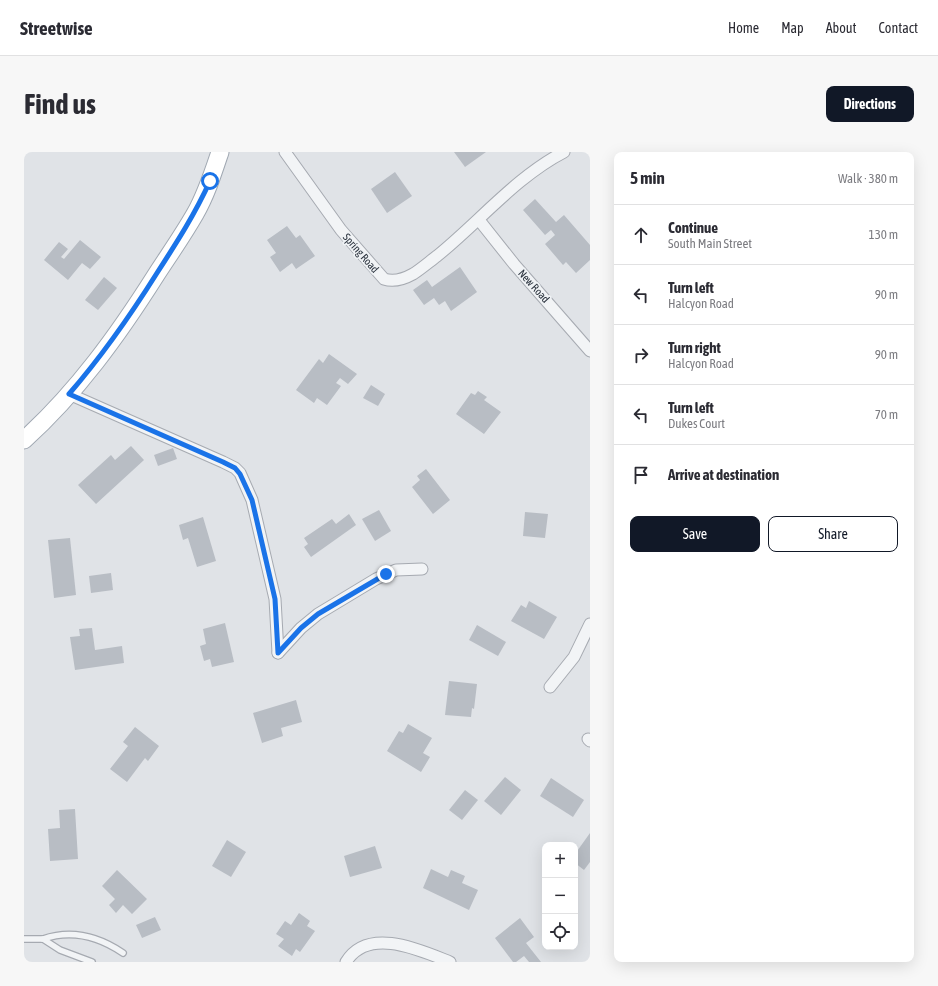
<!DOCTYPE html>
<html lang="en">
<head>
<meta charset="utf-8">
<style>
  :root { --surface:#fff; --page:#f7f7f7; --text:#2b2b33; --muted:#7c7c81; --line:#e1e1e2; --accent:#111827 }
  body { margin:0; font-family:"Asap Condensed",sans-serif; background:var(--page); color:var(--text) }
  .controls { position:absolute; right:12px; bottom:12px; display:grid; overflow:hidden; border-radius:8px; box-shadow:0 4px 16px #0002 }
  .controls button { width:36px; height:36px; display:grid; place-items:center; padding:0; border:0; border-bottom:1px solid var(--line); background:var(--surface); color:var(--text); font:20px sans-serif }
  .stop { position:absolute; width:12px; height:12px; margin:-9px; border:3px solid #1a73e8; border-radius:50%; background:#fff }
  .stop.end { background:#1a73e8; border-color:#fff; box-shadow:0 1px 4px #0008 }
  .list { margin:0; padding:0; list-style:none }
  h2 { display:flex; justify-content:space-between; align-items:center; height:52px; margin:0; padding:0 16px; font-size:17px }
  h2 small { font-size:13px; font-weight:400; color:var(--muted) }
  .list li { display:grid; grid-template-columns:26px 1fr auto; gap:12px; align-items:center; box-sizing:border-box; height:60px; padding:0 16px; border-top:1px solid var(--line) }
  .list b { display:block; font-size:15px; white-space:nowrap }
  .list p { margin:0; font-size:13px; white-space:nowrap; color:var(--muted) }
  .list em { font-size:13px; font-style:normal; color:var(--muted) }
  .actions { display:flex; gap:8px; padding:12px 16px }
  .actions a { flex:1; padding:9px 0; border:1px solid var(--accent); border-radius:8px; text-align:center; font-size:14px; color:var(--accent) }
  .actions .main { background:var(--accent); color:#fff }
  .icon { flex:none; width:22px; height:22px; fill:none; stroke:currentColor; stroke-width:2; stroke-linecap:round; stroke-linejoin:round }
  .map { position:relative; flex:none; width:566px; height:810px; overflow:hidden; border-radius:8px }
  header { display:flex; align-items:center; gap:24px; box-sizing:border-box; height:56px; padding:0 20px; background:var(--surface); border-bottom:1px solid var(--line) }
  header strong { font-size:19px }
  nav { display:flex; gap:22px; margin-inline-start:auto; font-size:14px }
  .intro { display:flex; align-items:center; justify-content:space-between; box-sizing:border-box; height:96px; padding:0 24px }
  h1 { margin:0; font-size:28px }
  .button { padding:10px 18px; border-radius:8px; background:var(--accent); color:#fff; font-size:14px; font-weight:700 }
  main { display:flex; gap:24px; padding:0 24px }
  aside { flex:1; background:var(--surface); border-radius:8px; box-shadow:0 4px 16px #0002 }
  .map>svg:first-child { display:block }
</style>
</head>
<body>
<header>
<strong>Streetwise</strong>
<nav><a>Home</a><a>Map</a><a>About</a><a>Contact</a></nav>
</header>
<div class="intro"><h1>Find us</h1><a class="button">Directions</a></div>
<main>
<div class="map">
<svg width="566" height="810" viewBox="0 0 566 810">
  <rect width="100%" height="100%" fill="#e0e3e7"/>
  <g fill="#b8bdc4">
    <polygon points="430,0 462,0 441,15"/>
    <polygon points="371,20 388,44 363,61 347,37"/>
    <polygon points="511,47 532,70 540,63 566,93 566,108 552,121 542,110 539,113 521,92 531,83 527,78 521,83 499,58"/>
    <polygon points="263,74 272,86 276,83 291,104 272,117 268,111 256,120 246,105 252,101 243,88"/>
    <polygon points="56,88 77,105 66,117 58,111 44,128 20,108 35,90 44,97 37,105 40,107"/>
    <polygon points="436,115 453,140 427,159 421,149 415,153 410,146 400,153 389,138 403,128 408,135"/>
    <polygon points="80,125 93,136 74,158 61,148"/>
    <polygon points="305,202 333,222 324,232 316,226 312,231 317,234 303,253 293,246 290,251 272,238 295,207 299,211"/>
    <polygon points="347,233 361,242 354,254 339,246"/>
    <polygon points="454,239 463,245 460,248 477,260 460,282 432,262 447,241 451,243"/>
    <polygon points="107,294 120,308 72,352 54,333 87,303 91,308"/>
    <polygon points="149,296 153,307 134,314 130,303"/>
    <polygon points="402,317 426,348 409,362 388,335 396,328 393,324"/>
    <polygon points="355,358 367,379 351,389 338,367"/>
    <polygon points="501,360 524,362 521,386 499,384"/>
    <polygon points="325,362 332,373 287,405 280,395 284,392 280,386 308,367 312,372"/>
    <polygon points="179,365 192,409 173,415 164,386 159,388 155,373"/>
    <polygon points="46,386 52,443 30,446 24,388"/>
    <polygon points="87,421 89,438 67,441 65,424"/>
    <polygon points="505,449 533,465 520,487 487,469 497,453 502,456"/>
    <polygon points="201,471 210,510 188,515 186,507 180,509 176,494 182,492 179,477"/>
    <polygon points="453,473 482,490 474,504 445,488"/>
    <polygon points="68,476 71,498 98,494 100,511 51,518 46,485 56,484 55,477"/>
    <polygon points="425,529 453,532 450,557 448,556 447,565 421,563"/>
    <polygon points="272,548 278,570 257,576 259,584 238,591 229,561"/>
    <polygon points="384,572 408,586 399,601 406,605 397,620 363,599 375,579 379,581"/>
    <polygon points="111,575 135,594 124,609 121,606 103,630 86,617 104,594 99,590"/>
    <polygon points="481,625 497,638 477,663 460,649"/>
    <polygon points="527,626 560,648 549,665 516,644"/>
    <polygon points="441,638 454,648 438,668 425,658"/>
    <polygon points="51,657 54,707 26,709 24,677 36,676 35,658"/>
    <polygon points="566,681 566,710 560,718 551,711 551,702"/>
    <polygon points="203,688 222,700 207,725 188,714"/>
    <polygon points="351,694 358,716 326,725 320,704"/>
    <polygon points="407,717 424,725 427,718 441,724 438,731 454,738 445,758 399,736"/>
    <polygon points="93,718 123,747 108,762 99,753 92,761 85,753 91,747 78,734"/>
    <polygon points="275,761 286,769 283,774 291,779 276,800 272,797 268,804 254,794 260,787 252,782 261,769 267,773"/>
    <polygon points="131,765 137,778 118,786 112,773"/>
    <polygon points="496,766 510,785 502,791 517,810 505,810 500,804 492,810 489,810 471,786"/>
  </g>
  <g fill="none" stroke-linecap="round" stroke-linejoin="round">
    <g stroke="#a6aab1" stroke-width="8">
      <g id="lane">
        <polyline points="0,787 19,787 36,798 68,810"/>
        <path d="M19 787C48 777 74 784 99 801"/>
      </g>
    </g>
    <g stroke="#a6aab1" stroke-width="13">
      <g id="street">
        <path d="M261 0 317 78 360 127C369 130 380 127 389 122 397 117 405 110 413 104 454 71 493 24 540 0"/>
        <polyline points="455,68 490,112 566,199"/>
        <polyline points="45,242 199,310 211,316 216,321 228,348 251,447 254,501"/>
        <polyline points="254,501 277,476 294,462 352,427 372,418 398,417"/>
        <polyline points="526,535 550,505 566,472"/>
        <polyline points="564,587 566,589"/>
        <path d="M322 810C344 774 396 798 426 810"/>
      </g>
    </g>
    <g stroke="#a0a8b2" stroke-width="19">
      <path id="primary" d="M0 288C53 240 94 183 132 123 145 103 159 83 171 62 182 43 189 21 196 0"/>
    </g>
    <use href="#lane" stroke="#f2f4f6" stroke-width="5.5"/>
    <use href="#street" stroke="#f2f4f6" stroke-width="11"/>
    <use href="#primary" stroke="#fff" stroke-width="17"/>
  </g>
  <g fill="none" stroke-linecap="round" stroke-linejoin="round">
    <path stroke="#1a73e8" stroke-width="5" d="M186 29C171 62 153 90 133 121 106 164 78 204 45 242L199 310 211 316 216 322 228 348 251 447 254 501 277 476 294 462 362 422"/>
  </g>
  <g text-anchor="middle" stroke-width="3.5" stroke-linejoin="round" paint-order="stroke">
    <g font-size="11" fill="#2a323d" stroke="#eff2f5">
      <text transform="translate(337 101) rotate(49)" y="4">Spring Road</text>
      <text transform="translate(510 134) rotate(48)" y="4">New Road</text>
    </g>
  </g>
</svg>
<div class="controls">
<button>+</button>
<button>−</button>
<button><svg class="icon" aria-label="locate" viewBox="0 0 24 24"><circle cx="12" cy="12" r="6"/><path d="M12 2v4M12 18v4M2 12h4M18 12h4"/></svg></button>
</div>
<div class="stop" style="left:186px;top:29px"></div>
<div class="stop end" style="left:362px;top:422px"></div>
</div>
<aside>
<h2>5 min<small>Walk · 380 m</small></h2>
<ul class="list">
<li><svg class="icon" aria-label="ahead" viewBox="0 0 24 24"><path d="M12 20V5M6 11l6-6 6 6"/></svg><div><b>Continue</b><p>South Main Street</p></div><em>130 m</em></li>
<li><svg class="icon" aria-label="left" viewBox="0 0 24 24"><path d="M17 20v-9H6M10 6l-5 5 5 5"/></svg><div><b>Turn left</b><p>Halcyon Road</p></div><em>90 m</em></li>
<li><svg class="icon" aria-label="right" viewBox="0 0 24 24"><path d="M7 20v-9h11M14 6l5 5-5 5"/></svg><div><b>Turn right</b><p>Halcyon Road</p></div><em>90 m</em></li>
<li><svg class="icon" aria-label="left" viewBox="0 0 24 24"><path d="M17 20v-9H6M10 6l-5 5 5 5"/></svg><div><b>Turn left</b><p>Dukes Court</p></div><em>70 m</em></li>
<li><svg class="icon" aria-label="arrive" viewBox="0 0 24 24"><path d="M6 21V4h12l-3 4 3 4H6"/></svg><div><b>Arrive at destination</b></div></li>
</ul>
<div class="actions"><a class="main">Save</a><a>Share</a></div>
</aside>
</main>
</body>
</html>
